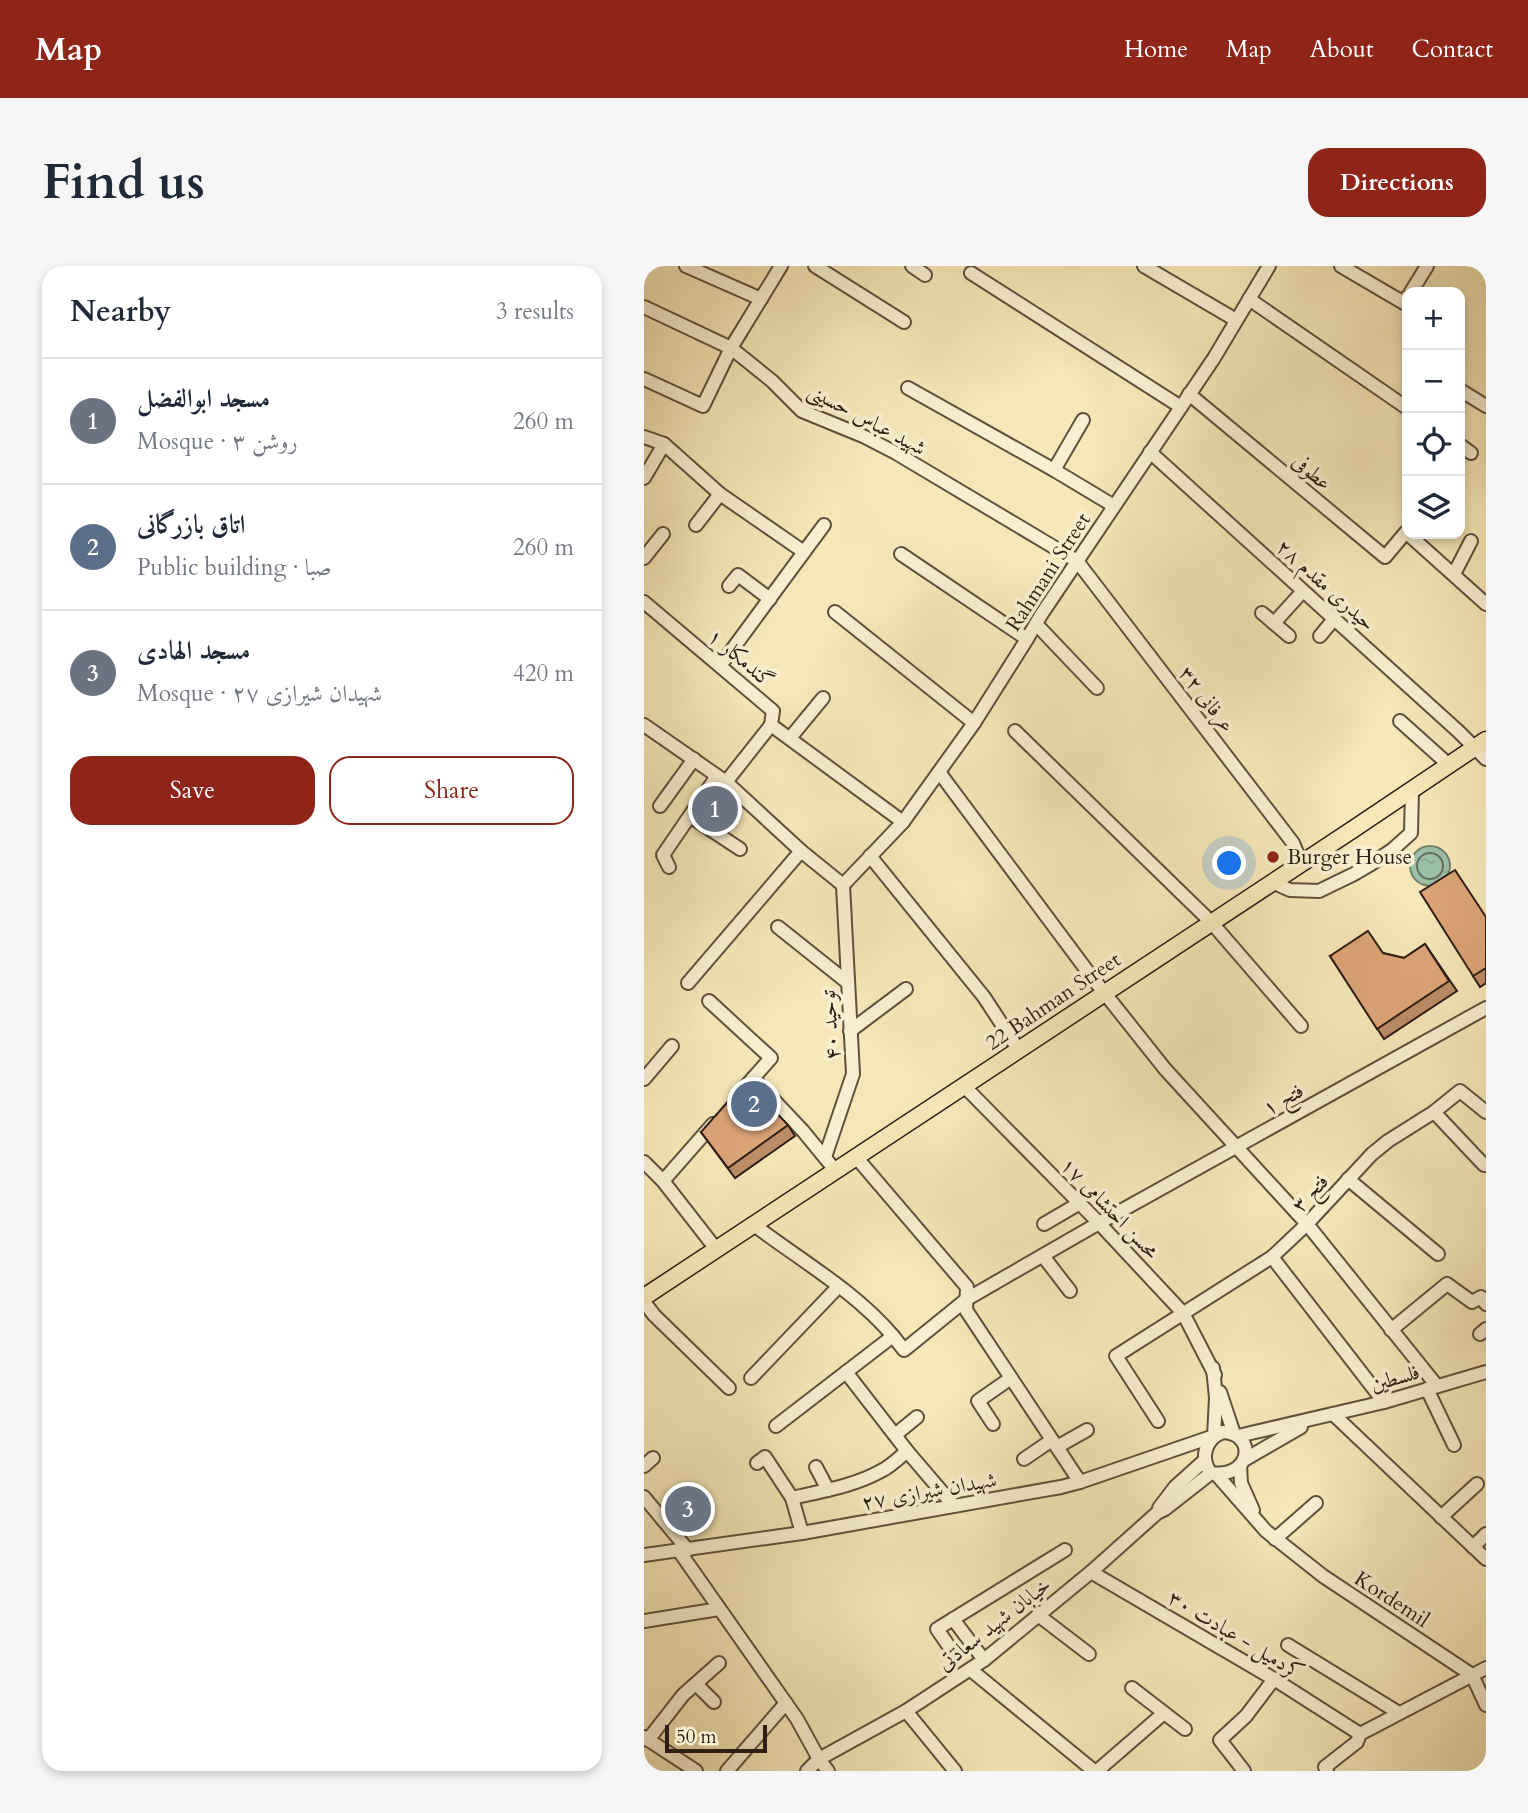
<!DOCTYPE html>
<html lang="en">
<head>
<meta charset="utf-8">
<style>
  :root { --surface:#fff; --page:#f6f6f7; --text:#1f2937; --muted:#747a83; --line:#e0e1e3; --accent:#8f2418 }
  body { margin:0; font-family:Cardo,Amiri,serif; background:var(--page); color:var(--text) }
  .controls { position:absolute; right:21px; top:21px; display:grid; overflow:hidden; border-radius:14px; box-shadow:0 4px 10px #0003 }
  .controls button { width:63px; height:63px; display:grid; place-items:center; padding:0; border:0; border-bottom:2px solid var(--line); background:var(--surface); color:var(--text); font:35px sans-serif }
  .scale { position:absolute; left:21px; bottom:18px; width:102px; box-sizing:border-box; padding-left:7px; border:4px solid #2e1e13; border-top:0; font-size:19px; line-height:24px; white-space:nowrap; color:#2e1e13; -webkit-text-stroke:5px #f8efd1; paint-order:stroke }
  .you { position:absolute; left:586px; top:598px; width:24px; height:24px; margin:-18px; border:5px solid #fff; border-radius:50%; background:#1a73e8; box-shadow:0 0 0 10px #1a73e833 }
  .badge { display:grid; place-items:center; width:46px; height:46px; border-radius:50%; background:var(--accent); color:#fff; font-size:23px; font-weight:700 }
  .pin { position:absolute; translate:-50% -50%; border:4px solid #fff; box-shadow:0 2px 7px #0006 }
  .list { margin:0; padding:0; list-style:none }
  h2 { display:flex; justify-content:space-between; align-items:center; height:91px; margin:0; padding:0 28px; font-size:30px }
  h2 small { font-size:23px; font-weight:400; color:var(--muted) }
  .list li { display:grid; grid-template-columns:46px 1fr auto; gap:21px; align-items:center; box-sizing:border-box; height:126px; padding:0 28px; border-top:2px solid var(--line) }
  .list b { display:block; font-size:26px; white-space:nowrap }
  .list p { margin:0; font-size:23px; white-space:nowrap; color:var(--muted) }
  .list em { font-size:23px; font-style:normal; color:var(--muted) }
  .actions { display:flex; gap:14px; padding:21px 28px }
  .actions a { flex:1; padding:16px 0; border:2px solid var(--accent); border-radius:21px; text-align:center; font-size:24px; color:var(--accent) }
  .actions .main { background:var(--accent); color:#fff }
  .icon { flex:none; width:38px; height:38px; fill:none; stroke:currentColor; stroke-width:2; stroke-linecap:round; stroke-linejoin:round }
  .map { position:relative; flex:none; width:842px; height:1505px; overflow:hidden; border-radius:21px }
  header { display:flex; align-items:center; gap:42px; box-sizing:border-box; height:98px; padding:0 35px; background:var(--accent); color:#fff }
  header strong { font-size:33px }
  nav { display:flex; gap:38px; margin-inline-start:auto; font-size:24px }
  .intro { display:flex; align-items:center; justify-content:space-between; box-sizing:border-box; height:168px; padding:0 42px }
  h1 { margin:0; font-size:49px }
  .button { padding:18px 32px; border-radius:21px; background:var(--accent); color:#fff; font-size:24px; font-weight:700 }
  main { display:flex; gap:42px; padding:0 42px }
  aside { flex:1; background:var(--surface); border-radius:21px; box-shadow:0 4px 10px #0003 }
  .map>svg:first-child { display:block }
</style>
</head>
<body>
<header>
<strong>Map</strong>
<nav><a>Home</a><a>Map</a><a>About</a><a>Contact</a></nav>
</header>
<div class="intro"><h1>Find us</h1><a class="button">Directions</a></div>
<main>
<aside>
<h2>Nearby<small>3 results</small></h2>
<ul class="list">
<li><span class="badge" style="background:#6b7280">1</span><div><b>مسجد ابوالفضل</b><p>Mosque · روشن ۳</p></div><em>260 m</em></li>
<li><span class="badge" style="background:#5c6f8a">2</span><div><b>اتاق بازرگانی</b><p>Public building · صبا</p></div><em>260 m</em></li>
<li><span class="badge" style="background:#6b7280">3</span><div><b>مسجد الهادی</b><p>Mosque · شهیدان شیرازی ۲۷</p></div><em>420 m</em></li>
</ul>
<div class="actions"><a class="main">Save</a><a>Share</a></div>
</aside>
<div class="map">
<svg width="842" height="1505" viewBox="0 0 842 1505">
  <defs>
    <pattern id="water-ripples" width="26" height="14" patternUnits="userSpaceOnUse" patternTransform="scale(1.75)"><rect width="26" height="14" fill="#9dc1a8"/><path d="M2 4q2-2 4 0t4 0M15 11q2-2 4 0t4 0" fill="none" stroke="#88a590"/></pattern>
  </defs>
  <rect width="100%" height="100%" fill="#f5e7b8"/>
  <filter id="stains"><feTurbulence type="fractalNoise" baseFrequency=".00286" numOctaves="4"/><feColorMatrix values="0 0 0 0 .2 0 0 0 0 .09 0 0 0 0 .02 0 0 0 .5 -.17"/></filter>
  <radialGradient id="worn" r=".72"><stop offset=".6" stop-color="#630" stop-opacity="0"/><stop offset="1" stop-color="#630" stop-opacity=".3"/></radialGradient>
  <circle fill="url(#water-ripples)" stroke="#71806c" stroke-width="2" cx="786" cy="600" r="20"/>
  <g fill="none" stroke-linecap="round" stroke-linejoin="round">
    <circle stroke="#66705e" stroke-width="2" cx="786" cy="600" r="13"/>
    <g stroke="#60503c" stroke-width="16">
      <g id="minor">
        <polyline points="42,0 117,33"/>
        <polyline points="171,0 260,56"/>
        <polyline points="268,0 281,9"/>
        <polyline points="500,0 592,54"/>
        <polyline points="697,0 760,37 763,31"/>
        <polyline points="327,7 537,141"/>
        <polyline points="767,26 783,0"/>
        <polyline points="605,33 763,142"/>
        <polyline points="0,41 87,82 128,115 158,145 219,170 252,187 433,295 649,577 657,596"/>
        <polyline points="0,113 59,140 87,82 137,0"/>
        <polyline points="264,122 410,204 470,240"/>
        <polyline points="816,124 842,140"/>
        <polyline points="545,128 741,291 762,266 763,267"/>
        <polyline points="0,171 20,178 76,228 160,286 76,400"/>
        <polyline points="816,179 827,187"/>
        <polyline points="506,186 815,466 842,493"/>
        <polyline points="410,204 439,154"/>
        <polyline points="0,212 20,178"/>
        <polyline points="52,259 76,228"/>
        <polyline points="764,268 842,338"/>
        <polyline points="160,286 180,259"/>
        <polyline points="257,288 383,373"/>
        <polyline points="0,292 19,268"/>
        <polyline points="810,308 827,275"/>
        <polyline points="85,320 94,309 126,333"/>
        <polyline points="0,336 129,445 127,459 259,556"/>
        <polyline points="191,346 330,457"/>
        <polyline points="618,347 645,370"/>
        <polyline points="630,357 659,325"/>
        <polyline points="392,358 453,422"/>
        <polyline points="676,370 690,353"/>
        <polyline points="756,455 805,499"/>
        <polyline points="0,459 82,516 157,585 199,619"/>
        <polyline points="371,465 567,656 657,760"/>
        <polyline points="146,472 179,432"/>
        <polyline points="295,506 447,710 521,803 663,958 793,1120"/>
        <polyline points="82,516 127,459"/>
        <polyline points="16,540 50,493"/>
        <polyline points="46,550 96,583"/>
        <polyline points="226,590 340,731 374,783"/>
        <polyline points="25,601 19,589 73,510"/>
        <polyline points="628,616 646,624 675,625 710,608 727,598 748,584 767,567 768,524"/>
        <polyline points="199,619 259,556 330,457 383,373 397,349 570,92 625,0"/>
        <polyline points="134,661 203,716"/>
        <polyline points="44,717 157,585"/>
        <polyline points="65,735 127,792 95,828"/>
        <polyline points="206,765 262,723"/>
        <polyline points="109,812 159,865 191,904"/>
        <polyline points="0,813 28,780"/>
        <polyline points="320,820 455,957 539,1047 571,1109"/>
        <polyline points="790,846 840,899"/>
        <polyline points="181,891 209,808 199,619"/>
        <polyline points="212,891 323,1021 322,1044 436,1216"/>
        <polyline points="0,896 19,915 72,983"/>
        <polyline points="704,913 794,988"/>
        <polyline points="19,915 69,858"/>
        <polyline points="400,958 436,937"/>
        <path d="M110 959C156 994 211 1025 249 1070"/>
        <polyline points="399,990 426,1025"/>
        <polyline points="628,991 740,1136"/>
        <polyline points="0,1036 10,1049 85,1122"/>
        <polyline points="747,1064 803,1018 828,1036 837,1031 842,1038"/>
        <polyline points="836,1068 842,1063"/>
        <polyline points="202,1106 263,1185 310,1240"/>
        <polyline points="107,1112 194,1021"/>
        <polyline points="783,1123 810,1179"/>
        <polyline points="576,1126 590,1168"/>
        <polyline points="689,1148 842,1293"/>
        <polyline points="514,1155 472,1090 628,991 663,958 728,888 744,875 790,846 816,825 842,846"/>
        <polyline points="349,1158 334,1135 367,1112"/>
        <polyline points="132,1160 249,1070 260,1084 323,1033 455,957 842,742"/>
        <path d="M579 1166C614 1168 607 1213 567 1207 555 1192 562 1172 579 1166Z"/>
        <polyline points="251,1169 273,1151"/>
        <polyline points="594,1170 740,1136 842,1106"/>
        <polyline points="413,1181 443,1164"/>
        <polyline points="380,1193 408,1174"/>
        <polyline points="600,1194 657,1161"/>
        <polyline points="113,1197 121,1191 148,1232"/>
        <polyline points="596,1199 597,1217 609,1244"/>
        <polyline points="0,1200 9,1192"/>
        <polyline points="172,1201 184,1224"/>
        <polyline points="572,1208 622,1265 679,1310 828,1409 842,1439"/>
        <polyline points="0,1231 44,1284"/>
        <polyline points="515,1242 531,1221 561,1194"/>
        <polyline points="797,1251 833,1218"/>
        <path d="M158 1267 148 1232C178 1225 210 1220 237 1205 247 1200 255 1192 263 1185"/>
        <polyline points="631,1273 672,1237"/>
        <polyline points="829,1281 842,1268"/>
        <polyline points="35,1285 153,1453 175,1493 184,1505"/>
        <polyline points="0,1289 158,1267 417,1221 436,1216 570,1170 572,1132 569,1102"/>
        <polyline points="447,1306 630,1413 716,1468"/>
        <polyline points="394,1349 445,1388"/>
        <polyline points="309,1353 340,1394"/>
        <polyline points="0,1355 75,1343"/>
        <polyline points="304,1379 293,1363 421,1284"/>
        <polyline points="644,1379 755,1447"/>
        <polyline points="327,1404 450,1505"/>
        <polyline points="52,1418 70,1436"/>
        <polyline points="488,1422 541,1463"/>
        <polyline points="262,1445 311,1505"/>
        <polyline points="0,1471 52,1505"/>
        <polyline points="4,1474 39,1429 75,1397"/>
        <polyline points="83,1505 142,1437"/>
        <polyline points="163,1505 175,1493 262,1445 340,1394 447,1306 513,1247 521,1243 567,1207"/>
        <polyline points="453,1505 520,1447"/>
        <polyline points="600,1505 576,1474 602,1450 630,1413"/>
        <polyline points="683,1505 681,1501 713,1476 716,1468 842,1402"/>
      </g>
    </g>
    <g stroke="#2e1e13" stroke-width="19">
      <polyline id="major" points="0,1031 708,564 842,474"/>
    </g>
    <use href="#minor" stroke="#f8efd1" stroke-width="12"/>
    <use href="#major" stroke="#f5e7b8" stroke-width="16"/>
  </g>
  <g fill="#bc8d66" stroke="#2e1e13" stroke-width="2">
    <polygon points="842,651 842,717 836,721 829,710"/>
    <polygon points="781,678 813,725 740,773 686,690 739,687 760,692"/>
    <polygon points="144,859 151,870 91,912 57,866"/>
  </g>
  <g fill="#dba477" stroke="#2e1e13" stroke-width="2">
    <polygon points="811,604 842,651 842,702 829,710 776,626"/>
    <polygon points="724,665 739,687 760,692 781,678 805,715 733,763 686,690"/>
    <polygon points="102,815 144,859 84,902 57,866"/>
  </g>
  <circle fill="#8f2418" stroke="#f8efd1" stroke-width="2.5" cx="629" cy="591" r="7"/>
  <g text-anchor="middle" stroke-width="7" stroke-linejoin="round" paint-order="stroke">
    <g font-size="21" fill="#2e1e13" stroke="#f8efd1">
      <text transform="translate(223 153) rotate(28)" y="7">شهید عباس حسینی</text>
      <text transform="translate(668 206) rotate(40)" y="7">عطوفی</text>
      <text transform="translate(404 306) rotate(-57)" y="7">Rahmani Street</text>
      <text transform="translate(682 319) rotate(42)" y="7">حیدری مقدم ۲۸</text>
      <text transform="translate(97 392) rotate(40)" y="7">گندمکار ۱</text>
      <text transform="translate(563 433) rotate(53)" y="7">عرفانی ۳۲</text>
      <text transform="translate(409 735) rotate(-34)" y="7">22 Bahman Street</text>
      <text transform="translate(186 759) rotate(-94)" y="7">توحید ۴۰</text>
      <text transform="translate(639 833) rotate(-29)" y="7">فتح ۱</text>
      <text transform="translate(666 927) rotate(-47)" y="7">فتح ۳</text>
      <text transform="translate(466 942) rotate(46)" y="7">محسن احتشامی ۱۷</text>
      <text transform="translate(751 1112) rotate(-16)" y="7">فلسطین</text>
      <text transform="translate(285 1225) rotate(-10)" y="7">شهیدان شیرازی ۲۷</text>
      <text transform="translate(748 1333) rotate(33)" y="7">Kordemil</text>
      <text transform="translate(350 1358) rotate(-38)" y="7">خیابان شهید سعادتی</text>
      <text transform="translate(592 1369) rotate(31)" y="7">کردمیل - عبادت ۳۰</text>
    </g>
    <g font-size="21" fill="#2e1e13" stroke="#f8efd1" text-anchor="start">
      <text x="643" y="598">Burger House</text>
    </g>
  </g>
  <rect width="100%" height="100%" filter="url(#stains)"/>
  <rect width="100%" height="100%" fill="url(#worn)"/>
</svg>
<div class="controls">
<button>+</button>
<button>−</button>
<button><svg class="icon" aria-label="locate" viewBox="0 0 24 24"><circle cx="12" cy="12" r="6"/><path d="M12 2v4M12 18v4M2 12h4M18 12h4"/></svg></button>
<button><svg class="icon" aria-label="layers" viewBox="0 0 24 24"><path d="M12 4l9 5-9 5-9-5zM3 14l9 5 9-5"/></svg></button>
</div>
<div class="scale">50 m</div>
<div class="you"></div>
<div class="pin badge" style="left:71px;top:543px;background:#6b7280">1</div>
<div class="pin badge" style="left:110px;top:838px;background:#5c6f8a">2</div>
<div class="pin badge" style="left:44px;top:1243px;background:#6b7280">3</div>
</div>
</main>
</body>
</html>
